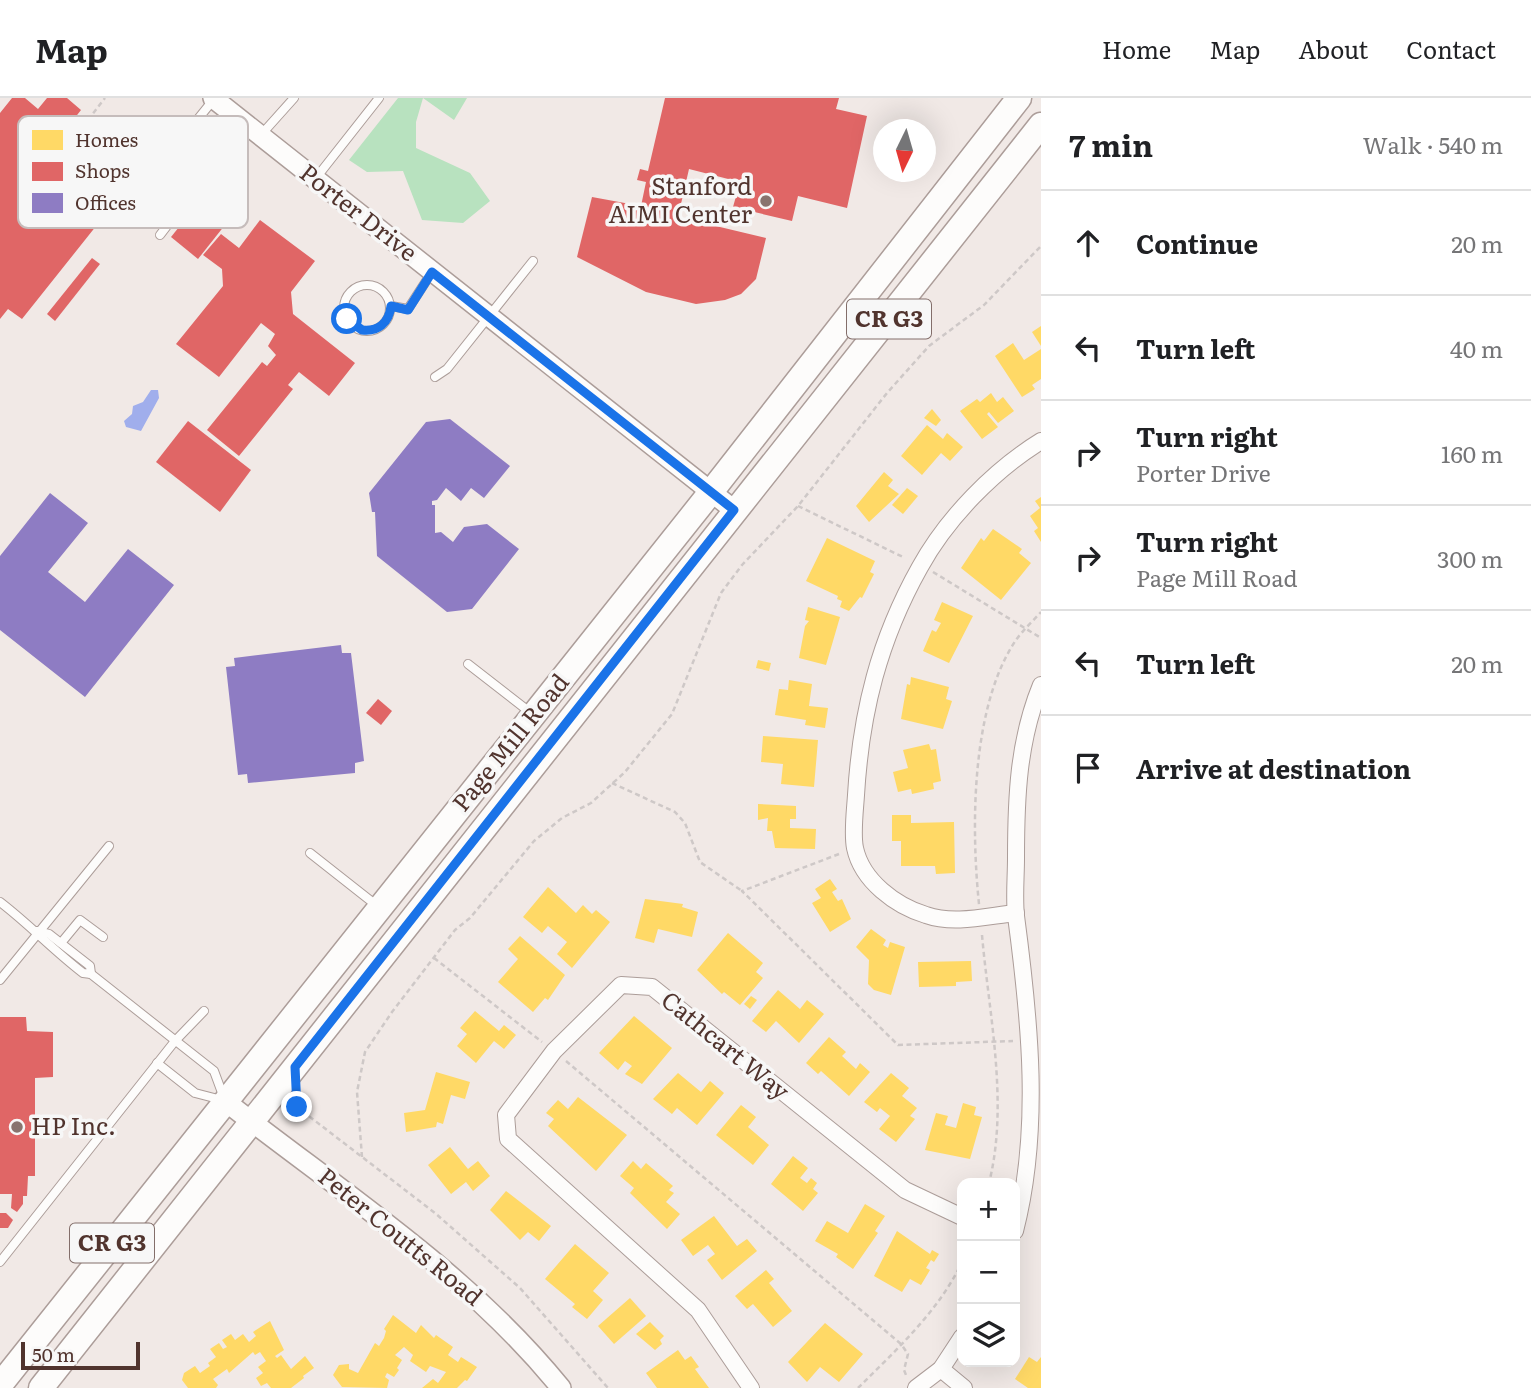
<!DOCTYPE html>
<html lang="en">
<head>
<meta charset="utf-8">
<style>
  :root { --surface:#fff; --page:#f2f2f2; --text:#202124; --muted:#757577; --line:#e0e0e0 }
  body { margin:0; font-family:Literata,serif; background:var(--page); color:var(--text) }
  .controls { position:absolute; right:21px; bottom:21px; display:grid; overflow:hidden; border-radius:14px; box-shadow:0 7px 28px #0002 }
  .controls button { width:63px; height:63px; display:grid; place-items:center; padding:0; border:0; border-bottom:2px solid var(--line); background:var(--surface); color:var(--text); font:35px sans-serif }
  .compass { position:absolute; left:873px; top:21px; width:63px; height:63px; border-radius:50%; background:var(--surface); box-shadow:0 7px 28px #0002; rotate:185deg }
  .scale { position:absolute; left:21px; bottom:18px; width:119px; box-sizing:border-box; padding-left:7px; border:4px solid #51342e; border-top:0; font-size:19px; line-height:24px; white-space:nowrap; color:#51342e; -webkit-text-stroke:5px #f7f7f7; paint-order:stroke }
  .stop { position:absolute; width:21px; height:21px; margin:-16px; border:5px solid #1a73e8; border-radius:50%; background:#fff }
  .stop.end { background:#1a73e8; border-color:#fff; box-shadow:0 2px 7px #0008 }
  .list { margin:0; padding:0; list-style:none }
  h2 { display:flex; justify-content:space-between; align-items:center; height:91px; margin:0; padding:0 28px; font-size:30px }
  h2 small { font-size:23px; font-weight:400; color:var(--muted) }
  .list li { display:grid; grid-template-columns:46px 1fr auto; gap:21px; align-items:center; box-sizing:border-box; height:105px; padding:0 28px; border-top:2px solid var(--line) }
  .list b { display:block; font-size:26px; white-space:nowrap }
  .list p { margin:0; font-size:23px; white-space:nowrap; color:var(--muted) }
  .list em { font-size:23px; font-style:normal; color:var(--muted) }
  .icon { flex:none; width:38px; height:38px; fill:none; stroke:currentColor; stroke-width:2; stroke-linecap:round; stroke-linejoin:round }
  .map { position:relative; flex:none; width:1041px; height:1290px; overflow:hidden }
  header { display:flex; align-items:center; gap:42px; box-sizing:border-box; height:98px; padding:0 35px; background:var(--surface); border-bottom:2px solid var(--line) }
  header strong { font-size:33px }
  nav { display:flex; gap:38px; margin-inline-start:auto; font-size:24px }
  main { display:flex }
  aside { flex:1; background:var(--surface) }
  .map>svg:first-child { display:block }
</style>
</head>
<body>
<header>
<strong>Map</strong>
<nav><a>Home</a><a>Map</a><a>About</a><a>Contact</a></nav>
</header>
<main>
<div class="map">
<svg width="1041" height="1290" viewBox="0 0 1041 1290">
  <rect width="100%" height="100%" fill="#f1e9e6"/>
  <polygon fill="#b8e2bf" points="398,0 467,0 454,22 423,0 416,24 416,50 470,75 490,103 463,125 422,122 403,73 367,74 349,62"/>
  <polygon fill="#a0aeec" points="151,292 158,292 159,300 141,333 126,329 124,323 132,316 133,308 143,304"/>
  <g fill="#ffd966">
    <polygon points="1041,228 1041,248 1032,234"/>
    <polygon points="1013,245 1024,262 1041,251 1041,281 1032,287 1035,291 1022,299 995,258"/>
    <polygon points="991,295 997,304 1003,299 1014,313 998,325 989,314 987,316 998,329 982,341 960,313 977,301 980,304"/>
    <polygon points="932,311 941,322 936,328 924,320"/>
    <polygon points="927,327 943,341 947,335 963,349 950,363 941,355 922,377 901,358"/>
    <polygon points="884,374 893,382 888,388 899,396 869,424 856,408"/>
    <polygon points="907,390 918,398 903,416 892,407"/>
    <polygon points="1041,399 1041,444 1034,433 1038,430 1030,418 1040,410 1035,403"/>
    <polygon points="993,431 1022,451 1019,455 1031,465 1001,502 961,470 981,440 984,443"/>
    <polygon points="827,440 875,463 870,474 874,476 862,500 860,499 849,513 840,509 842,503 837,501 838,498 806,483"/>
    <polygon points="942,504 973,518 949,565 923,553 932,532 936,534 941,525 934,522"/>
    <polygon points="808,509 840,519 826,567 799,560 805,528 809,523 805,522"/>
    <polygon points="758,562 771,565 769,573 756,570"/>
    <polygon points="911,579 949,589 946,601 952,603 943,631 901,621 907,586 910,587"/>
    <polygon points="789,582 812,586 809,608 828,610 825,630 805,627 806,622 775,617 779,591 788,592"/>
    <polygon points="763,638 818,642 814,689 781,686 783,666 761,664"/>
    <polygon points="929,646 931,652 936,651 941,683 933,685 934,691 912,696 911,691 898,694 893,674 908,670 903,652"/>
    <polygon points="758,706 796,708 796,721 790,721 790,730 816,731 815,751 775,750 772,733 767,733 768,720 758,722"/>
    <polygon points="892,717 911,717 911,725 954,724 955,775 936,776 935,768 901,768 901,743 892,743"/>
    <polygon points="830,781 837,791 832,794 838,803 842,801 851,821 830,834 812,805 821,800 815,791"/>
    <polygon points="548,789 576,815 583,807 592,816 596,812 610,824 572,870 557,856 567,844 548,828 542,835 523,819"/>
    <polygon points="645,801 683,806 682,809 698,814 692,839 658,831 654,845 635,840"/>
    <polygon points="871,831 886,842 883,847 888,850 890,844 905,849 891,897 874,892 868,886 869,862 856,849"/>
    <polygon points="728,835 763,865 756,874 763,880 740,907 724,894 722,896 697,872"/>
    <polygon points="520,838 565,877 548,902 545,900 533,914 498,884 518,861 508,851"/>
    <polygon points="971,863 972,883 956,884 956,888 919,889 918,864"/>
    <polygon points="778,892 800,911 807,902 824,916 799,945 776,923 766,934 752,923"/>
    <polygon points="751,898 757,902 750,911 744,906"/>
    <polygon points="475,913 499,933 504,927 516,937 504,951 494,943 476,965 457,948 467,936 460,930"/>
    <polygon points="634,918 672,950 642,986 625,976 632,968 625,963 618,972 599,955"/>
    <polygon points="829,939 846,954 842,958 856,971 860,965 870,974 849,998 821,973 818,976 806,965"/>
    <polygon points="436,974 470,984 465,1001 451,997 443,1026 437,1024 436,1029 406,1034 404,1015 425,1012"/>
    <polygon points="678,975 701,994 710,983 724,995 697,1027 677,1010 672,1016 653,1001"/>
    <polygon points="891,975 909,990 902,998 917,1010 910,1018 915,1021 896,1044 879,1031 890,1018 880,1010 877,1014 864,1004"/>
    <polygon points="578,999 627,1037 596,1073 548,1028 554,1021 546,1015 558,1002 568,1011"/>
    <polygon points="963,1005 976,1009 974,1017 982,1019 970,1061 925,1052 936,1015 948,1018 945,1027 956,1030"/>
    <polygon points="741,1007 756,1019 748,1029 769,1047 753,1067 716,1037"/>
    <polygon points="450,1049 468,1071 478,1063 490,1078 473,1093 466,1084 451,1096 428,1067"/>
    <polygon points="793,1058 808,1070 800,1080 807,1085 811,1080 817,1085 813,1091 818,1095 803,1113 771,1086"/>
    <polygon points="633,1063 641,1071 646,1065 673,1088 669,1092 674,1095 666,1104 680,1116 667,1131 630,1095 634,1090 620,1078"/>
    <polygon points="506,1093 551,1128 539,1143 528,1134 520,1142 490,1112"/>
    <polygon points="865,1106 885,1118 875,1133 878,1135 853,1171 836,1159 838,1156 815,1143 827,1123 848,1135"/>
    <polygon points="714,1118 737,1148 747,1141 757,1153 722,1182 707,1162 715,1156 708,1147 693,1158 681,1142"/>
    <polygon points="897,1133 930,1156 932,1152 939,1156 934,1164 931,1162 926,1170 930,1172 921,1187 910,1181 902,1194 874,1178"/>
    <polygon points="575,1146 609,1175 593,1193 603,1202 587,1221 572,1209 575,1206 545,1181"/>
    <polygon points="766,1172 774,1181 769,1185 792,1213 773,1229 753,1206 747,1211 735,1198"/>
    <polygon points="630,1200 646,1218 614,1246 598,1228"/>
    <polygon points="393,1217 416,1235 421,1227 434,1240 436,1237 453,1249 448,1257 458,1264 461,1259 477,1269 467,1283 465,1282 457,1290 422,1290 433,1281 438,1285 446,1274 430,1268 426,1274 410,1263 413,1257 404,1249 395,1257 402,1262 397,1270 399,1272 394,1279 387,1275 385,1279 389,1282 387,1290 342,1289 333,1277 339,1267 349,1266 349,1271 358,1275 375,1245 379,1248 384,1240 386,1233 384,1231"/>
    <polygon points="270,1223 284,1252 275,1258 277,1260 281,1257 291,1271 305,1258 314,1270 303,1278 304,1280 291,1290 271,1290 267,1285 261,1288 256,1280 263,1275 258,1269 266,1263 260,1254 255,1257 253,1254 229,1275 227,1271 213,1281 218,1287 216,1290 188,1290 182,1282 184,1275 195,1268 200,1275 210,1268 208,1265 216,1259 210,1251 219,1245 223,1251 227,1249 222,1242 231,1236 235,1242 243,1236 249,1244 256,1238 253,1234"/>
    <polygon points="650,1224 664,1238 660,1242 662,1246 655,1252 636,1236"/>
    <polygon points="825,1225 863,1256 839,1284 820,1269 807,1284 788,1264"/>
    <polygon points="678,1252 685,1262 691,1258 699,1269 695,1271 709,1290 657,1290 646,1275"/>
    <polygon points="1029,1259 1037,1264 1041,1259 1041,1290 1028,1290 1015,1281"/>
  </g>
  <g fill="#e06666">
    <polygon points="12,0 25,0 38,11 47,0 67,0 81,12 67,30 82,42 97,24 124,45 109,64 132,83 22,221 8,211 0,221 0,15"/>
    <polygon points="665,0 839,0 836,11 867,18 847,110 798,98 792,123 733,109 740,84 689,71 678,119 766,140 756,181 741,196 725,202 696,206 646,194 577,159 592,99 641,108 646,84 637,82 640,71 648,73"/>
    <polygon points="220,78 248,98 198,161 171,139"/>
    <polygon points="260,122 315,163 291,194 293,216 355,265 329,298 299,274 288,287 293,291 239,358 207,332 262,264 267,268 276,257 268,248 275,236 261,225 219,279 176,246 223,188 222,171 203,157 221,136 239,150"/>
    <polygon points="92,160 100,166 55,223 47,216"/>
    <polygon points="188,323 251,372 220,414 156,364"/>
    <polygon points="378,601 392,613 381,627 366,615"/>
    <polygon points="0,919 26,919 27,933 53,934 53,979 35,980 35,1078 28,1078 27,1098 23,1098 23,1106 17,1114 11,1110 12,1096 0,1096"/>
    <polygon points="0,1115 6,1115 13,1122 8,1130 0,1130"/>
  </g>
  <g fill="#8e7cc3">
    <polygon points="450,321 510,368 484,400 471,390 461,403 446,390 437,402 432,403 432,407 435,407 435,435 441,434 453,444 464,429 487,426 519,451 472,511 447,514 377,458 375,414 372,414 369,395 426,324"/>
    <polygon points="50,395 88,425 48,474 85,504 128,451 174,487 85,599 0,532 0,458"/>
    <polygon points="341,547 342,555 351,555 364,663 355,665 355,675 248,685 247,676 238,677 226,569 235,568 234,560"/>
  </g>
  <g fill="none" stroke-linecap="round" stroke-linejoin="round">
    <g stroke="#ac9d99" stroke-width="10">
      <g id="service">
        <polyline points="260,38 294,0"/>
        <polyline points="173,52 214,1"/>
        <polyline points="316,80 379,0"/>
        <polyline points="160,137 245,26"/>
        <circle cx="367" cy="210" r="23"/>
        <polyline points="391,208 408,211 432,174"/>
        <polyline points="435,279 447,271 533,163"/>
        <polyline points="468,566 531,615"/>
        <polyline points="310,755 376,807"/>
        <path d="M0 804C30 827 53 852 83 875L91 876 214 973 224 1000"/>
        <polyline points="37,833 49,836 90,868 91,876"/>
        <polyline points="61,845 80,822 103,839"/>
        <polyline points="0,882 109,748"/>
        <polyline points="157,965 195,995 222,1002"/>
        <polyline points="0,1164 175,943 204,913"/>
      </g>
    </g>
    <g stroke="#ac9d99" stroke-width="18">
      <g id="minor">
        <path d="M1016 815C987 818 954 827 926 817 896 808 862 783 855 750 852 735 855 713 856 697 861 614 879 542 920 469 947 420 994 372 1041 343"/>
        <path d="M1015 1133C1041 1032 1030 923 1016 818 1014 799 1016 779 1016 760 1016 700 1018 643 1041 587"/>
        <polyline points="941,1271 964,1290"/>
        <polyline points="751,1290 698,1212 508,1041 506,1017 554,953 621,887 652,889 905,1092 962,1119"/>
        <polyline points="916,1290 941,1271 962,1239"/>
      </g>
    </g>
    <g stroke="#ac9d99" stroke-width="22">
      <g id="tertiary">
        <polyline points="213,0 734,412"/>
        <path d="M225 1003C341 1094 467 1174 561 1290"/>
      </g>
    </g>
    <g stroke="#ac9d99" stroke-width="27">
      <g id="primary">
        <polyline points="0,1287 711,394 1019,0"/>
        <polyline points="41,1290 1041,27"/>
      </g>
    </g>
    <g stroke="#cec8c7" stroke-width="2.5" stroke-dasharray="5 3.5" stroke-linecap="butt">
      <polyline points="88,22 105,0"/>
      <polyline points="798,408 905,460"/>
      <polyline points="933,474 1041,540"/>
      <polyline points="612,685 675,714 685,725 700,764 742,793"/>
      <polyline points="839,756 742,793 898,947 1013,943"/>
      <path d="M979 806C971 729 971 608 1016 542 1023 532 1033 523 1041 514"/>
      <path d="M982 837C989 917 1009 1006 989 1085"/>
      <polyline points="434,860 542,944"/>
      <polyline points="566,963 901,1246 908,1256 904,1272 906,1277"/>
      <polyline points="297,999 297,1009 435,1115 520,1190 608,1290"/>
      <polyline points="362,1059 357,994 365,954 392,914 455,832 470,820 534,743 562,720 591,705 625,674 672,616 721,495 742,467 798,408 887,295 929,248 984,207 1041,148"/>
      <path d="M858 1290C896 1252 939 1213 962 1164"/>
    </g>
    <use href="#service" stroke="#fdfcfb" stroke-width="8"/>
    <use href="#minor" stroke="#fdfcfb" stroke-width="16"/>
    <use href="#tertiary" stroke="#fdfcfb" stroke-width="19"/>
    <use href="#primary" stroke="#fdfcfb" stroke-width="24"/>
  </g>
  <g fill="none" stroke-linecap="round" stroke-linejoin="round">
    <path stroke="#1a73e8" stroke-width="9" d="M297 1009 295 969 734 412 432 174 408 212 391 208C389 225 378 234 362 232L347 221"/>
  </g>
  <g fill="#89736e" stroke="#f7f7f7" stroke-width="2.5">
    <circle cx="766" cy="103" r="7"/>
    <circle cx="17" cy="1029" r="7"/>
  </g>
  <g text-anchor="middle" stroke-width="7" stroke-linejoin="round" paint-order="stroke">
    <g fill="#f7f7f7" stroke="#836e6a" stroke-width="2">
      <rect x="847" y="201.5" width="84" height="39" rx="5"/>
      <rect x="70" y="1125.5" width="84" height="39" rx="5"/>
    </g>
    <g font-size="23" font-weight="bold" fill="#51342e">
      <text x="889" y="229">CR G3</text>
      <text x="112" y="1153">CR G3</text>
    </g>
    <g font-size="24" fill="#51342e" stroke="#f7f7f7" text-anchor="end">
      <text x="752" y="97">Stanford<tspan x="752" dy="28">AIMI Center</tspan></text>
      <text x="31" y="1037" text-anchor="start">HP Inc.</text>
    </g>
    <g font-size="24" fill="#51342e" stroke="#f7f7f7">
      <text transform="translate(358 115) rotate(38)" y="8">Porter Drive</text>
      <text transform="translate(511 645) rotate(-51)" y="8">Page Mill Road</text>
      <text transform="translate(725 948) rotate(39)" y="8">Cathcart Way</text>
      <text transform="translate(400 1139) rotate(39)" y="8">Peter Coutts Road</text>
    </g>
  </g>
  <rect x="18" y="18" width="230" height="112" rx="10" fill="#f7f7f7" stroke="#c5bcbb" stroke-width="2"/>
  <rect x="32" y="32" width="31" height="20" fill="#ffd966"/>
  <rect x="32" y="64" width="31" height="19" fill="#e06666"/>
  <rect x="32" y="95" width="31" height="20" fill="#8e7cc3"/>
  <g font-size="19" fill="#51342e">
    <text x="75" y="49">Homes</text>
    <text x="75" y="80">Shops</text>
    <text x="75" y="112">Offices</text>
  </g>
</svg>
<div class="controls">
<button>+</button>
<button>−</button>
<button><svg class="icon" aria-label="layers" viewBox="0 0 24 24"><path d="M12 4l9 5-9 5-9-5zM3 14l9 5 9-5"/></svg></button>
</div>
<svg class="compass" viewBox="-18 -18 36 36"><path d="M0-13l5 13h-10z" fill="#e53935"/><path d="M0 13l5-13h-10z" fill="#757577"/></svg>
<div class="scale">50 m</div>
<div class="stop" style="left:347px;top:221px"></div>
<div class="stop end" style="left:297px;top:1009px"></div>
</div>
<aside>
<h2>7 min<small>Walk · 540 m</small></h2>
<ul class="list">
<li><svg class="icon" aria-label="ahead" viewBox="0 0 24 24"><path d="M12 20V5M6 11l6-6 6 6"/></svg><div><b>Continue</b></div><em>20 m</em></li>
<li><svg class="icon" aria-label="left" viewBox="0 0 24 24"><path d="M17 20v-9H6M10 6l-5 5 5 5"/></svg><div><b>Turn left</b></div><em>40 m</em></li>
<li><svg class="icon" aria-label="right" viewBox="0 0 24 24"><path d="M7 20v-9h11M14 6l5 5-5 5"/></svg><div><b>Turn right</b><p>Porter Drive</p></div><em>160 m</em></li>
<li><svg class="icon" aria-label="right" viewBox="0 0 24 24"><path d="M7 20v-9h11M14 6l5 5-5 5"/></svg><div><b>Turn right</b><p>Page Mill Road</p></div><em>300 m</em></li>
<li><svg class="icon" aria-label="left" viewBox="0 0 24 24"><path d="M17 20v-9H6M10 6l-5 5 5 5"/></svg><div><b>Turn left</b></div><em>20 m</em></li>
<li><svg class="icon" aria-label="arrive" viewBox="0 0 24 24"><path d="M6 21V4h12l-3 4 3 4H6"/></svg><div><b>Arrive at destination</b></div></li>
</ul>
</aside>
</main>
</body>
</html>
